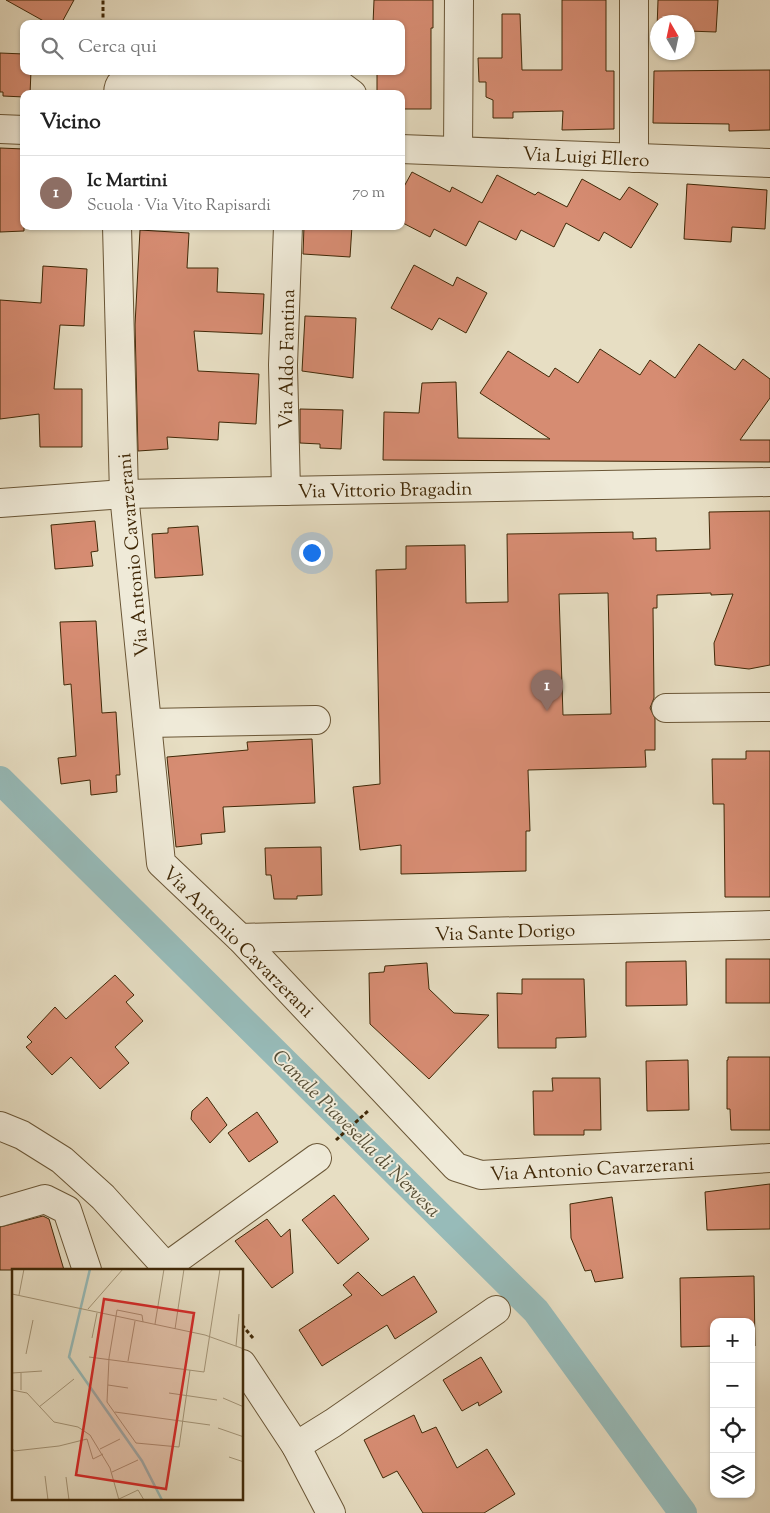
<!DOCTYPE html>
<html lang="it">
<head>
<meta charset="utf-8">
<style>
  :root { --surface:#fff; --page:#f6f6f6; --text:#222; --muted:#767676; --line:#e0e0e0; --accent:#db2777 }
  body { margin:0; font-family:"Sorts Mill Goudy",serif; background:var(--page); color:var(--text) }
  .controls { position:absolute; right:15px; bottom:15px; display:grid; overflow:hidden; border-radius:10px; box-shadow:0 1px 4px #0004 }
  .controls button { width:45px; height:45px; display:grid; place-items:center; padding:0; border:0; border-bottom:1px solid var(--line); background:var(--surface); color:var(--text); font:25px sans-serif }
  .compass { position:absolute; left:650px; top:15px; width:45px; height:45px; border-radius:50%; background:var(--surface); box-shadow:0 1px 4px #0004; rotate:351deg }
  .you { position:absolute; left:311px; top:552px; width:18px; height:18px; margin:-12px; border:4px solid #fff; border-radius:50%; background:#1a73e8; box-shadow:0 0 0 8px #1a73e833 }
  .badge { display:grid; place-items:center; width:32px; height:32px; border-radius:50%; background:var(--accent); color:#fff; font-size:16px; font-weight:700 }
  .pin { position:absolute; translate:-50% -41px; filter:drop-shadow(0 1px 2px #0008) }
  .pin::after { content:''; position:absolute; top:26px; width:18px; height:15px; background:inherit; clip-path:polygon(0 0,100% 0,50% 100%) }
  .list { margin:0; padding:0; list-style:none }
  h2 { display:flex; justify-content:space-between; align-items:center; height:65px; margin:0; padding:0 20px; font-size:21px }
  h2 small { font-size:16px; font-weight:400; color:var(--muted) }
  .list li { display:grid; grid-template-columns:32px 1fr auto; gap:15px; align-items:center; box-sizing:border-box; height:75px; padding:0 20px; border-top:1px solid var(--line) }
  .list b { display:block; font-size:19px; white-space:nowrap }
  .list p { margin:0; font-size:16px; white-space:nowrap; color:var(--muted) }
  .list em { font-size:16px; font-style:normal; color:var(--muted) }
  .icon { flex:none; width:28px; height:28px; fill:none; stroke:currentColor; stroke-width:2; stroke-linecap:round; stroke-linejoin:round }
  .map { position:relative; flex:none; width:770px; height:1513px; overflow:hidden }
  .search { position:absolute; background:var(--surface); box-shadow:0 1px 4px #0004; left:20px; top:20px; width:385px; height:55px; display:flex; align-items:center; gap:12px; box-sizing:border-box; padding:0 18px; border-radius:10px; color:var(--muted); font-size:19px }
  .panel { position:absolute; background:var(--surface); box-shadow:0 1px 4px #0004; left:20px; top:90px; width:385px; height:140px; border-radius:10px }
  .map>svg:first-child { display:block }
</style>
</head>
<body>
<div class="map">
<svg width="770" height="1513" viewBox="0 0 770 1513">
  <rect width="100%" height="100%" fill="#e7dec3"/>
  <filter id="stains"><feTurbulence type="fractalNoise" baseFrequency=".004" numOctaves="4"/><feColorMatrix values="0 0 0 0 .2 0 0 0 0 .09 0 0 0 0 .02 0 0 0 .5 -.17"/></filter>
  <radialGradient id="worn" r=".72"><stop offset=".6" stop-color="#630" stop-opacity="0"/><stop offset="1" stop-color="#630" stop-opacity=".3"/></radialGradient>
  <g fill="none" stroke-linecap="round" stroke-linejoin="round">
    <polyline stroke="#97bbb9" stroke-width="28" points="0,780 536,1311 683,1513"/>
  </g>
  <g fill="#d68c72" stroke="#402807" fill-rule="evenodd">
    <polygon points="6,0 74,0 61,24 49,24"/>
    <polygon points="374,0 433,0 433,28 431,28 431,109 401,109 401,94 377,94 377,71 401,71 401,24 373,24"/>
    <polygon points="562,0 606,0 606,71 614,71 614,129 562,130 563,111 513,112 513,118 493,118 493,100 486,97 486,82 479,82 478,58 502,58 502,14 520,14 522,70 562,70"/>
    <polygon points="658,0 718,0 716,32 688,31 688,22 658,22 657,29"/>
    <polygon points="0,53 24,54 24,71 31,71 30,94 24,94 24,97 3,96 3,92 0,92"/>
    <polygon points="770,70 770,130 729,131 729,124 653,123 654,71"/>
    <polygon points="0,148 24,149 24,231 0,232"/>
    <polygon points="412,172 450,192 452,187 482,203 497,175 535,195 538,192 567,207 582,179 620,200 629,187 658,204 631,248 604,232 599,241 566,223 554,247 521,230 516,240 479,221 466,246 434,229 430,237 401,222 401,192"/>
    <polygon points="687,184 767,190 765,229 732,227 731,242 684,239"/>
    <polygon points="304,226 352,226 350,257 303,254"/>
    <polygon points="140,230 189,233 187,268 218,268 217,292 264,294 262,334 194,331 198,371 259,374 256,424 219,422 218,440 167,437 168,449 138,451 135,325"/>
    <polygon points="414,265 453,286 457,277 487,293 466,333 439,318 432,330 391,308"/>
    <polygon points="43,266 87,269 84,326 60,325 54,389 82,389 82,447 40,447 39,414 0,419 0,300 41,303"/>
    <polygon points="305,316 356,318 353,378 302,371"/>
    <polygon points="699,344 735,370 743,359 770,379 770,398 740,440 770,440 770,462 383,460 384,412 419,413 422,383 456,382 458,438 550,439 480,393 508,351 549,377 555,368 578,383 600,349 640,375 650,360 675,378"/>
    <polygon points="300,409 343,410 341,449 320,448 320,444 300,443"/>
    <path d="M770 511V665L749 669 715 665 714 643 733 594 711 595V593L657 595V608H653L654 698 650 708 655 718V750H645L646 767 528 770 530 831H526V871L401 874V845L360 850 353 787 380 784 376 570 406 569V546L465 545 466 603 508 602 507 534 633 532V539L656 538V551L710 549 709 512ZM608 593 611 714 563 715 559 594Z"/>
    <polygon points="95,521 98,551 91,552 93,566 55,569 51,525"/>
    <polygon points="198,526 203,575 155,578 152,534 168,533 168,528"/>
    <polygon points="96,621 102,713 116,712 120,775 116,775 117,792 91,795 90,780 61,784 58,758 76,756 71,684 64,685 60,622"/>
    <polygon points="312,739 315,803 223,807 225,832 201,834 202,844 176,847 167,757 248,750 247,742"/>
    <polygon points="746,751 770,751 770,897 725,897 724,804 713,804 712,759 746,759"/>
    <polygon points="321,847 322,895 297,896 297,899 274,899 271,875 266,875 265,848"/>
    <rect x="726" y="959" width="44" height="44"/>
    <polygon points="686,961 687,1005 626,1006 626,962"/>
    <polygon points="427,963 429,989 454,1013 489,1015 429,1079 370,1024 369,973 384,972 385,966"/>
    <polygon points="115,975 134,995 126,1002 143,1021 115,1047 129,1063 100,1089 71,1057 52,1075 26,1047 32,1042 27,1037 55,1007 66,1019"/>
    <polygon points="522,979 584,979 586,1037 556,1038 556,1048 498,1048 497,993 522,994"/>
    <polygon points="728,1057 770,1057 770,1130 731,1130 730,1109 727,1109 727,1060 728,1060"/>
    <polygon points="688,1060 689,1110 647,1111 646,1061"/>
    <polygon points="552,1078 600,1078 601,1130 584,1130 584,1135 534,1135 533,1091 553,1091"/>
    <polygon points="207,1097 227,1125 210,1143 191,1119 192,1111"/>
    <polygon points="257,1112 278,1142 249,1162 228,1133"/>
    <polygon points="770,1184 770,1229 707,1230 705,1192"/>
    <polygon points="334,1195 369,1239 338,1264 302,1220"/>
    <polygon points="612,1197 623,1278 595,1282 591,1270 585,1271 571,1238 570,1204"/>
    <polygon points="43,1216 49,1219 64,1270 0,1270 0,1227"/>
    <polygon points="267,1219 281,1237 290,1229 293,1273 272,1288 235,1241"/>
    <polygon points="358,1272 382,1296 414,1276 437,1312 395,1339 387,1325 322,1366 299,1330 352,1295 343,1285"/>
    <polygon points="754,1276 755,1346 751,1346 751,1322 714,1322 714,1346 681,1347 680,1278"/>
    <polygon points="481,1357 502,1392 479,1406 478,1402 462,1411 443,1380"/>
    <polygon points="414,1415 422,1433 436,1427 457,1468 487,1449 515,1494 484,1513 423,1513 397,1471 383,1478 364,1440"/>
  </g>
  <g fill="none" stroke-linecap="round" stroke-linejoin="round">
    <g stroke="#6a5636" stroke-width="30">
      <g id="minor">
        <path d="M118 94C118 81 128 78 139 77L340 85 352 94"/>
        <polyline points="0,129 24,130"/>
        <polyline points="401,149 770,163"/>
        <polyline points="458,151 459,0"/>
        <polyline points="634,158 634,0"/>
        <polyline points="117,226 124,494 161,863 240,938 456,1167 481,1175 770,1158"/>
        <polyline points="286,491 283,365 288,226"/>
        <polyline points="0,503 124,494 770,482"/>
        <polyline points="666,708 770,707"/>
        <polyline points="147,723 316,720"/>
        <polyline points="240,938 770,925"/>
        <polyline points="0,1126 22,1135 62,1160 103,1197 169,1270"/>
        <polyline points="0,1212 45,1199 67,1210 87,1270"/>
        <polyline points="166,1267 317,1158"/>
        <polyline points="242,1364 296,1446 331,1513"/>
        <polyline points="296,1446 333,1423 496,1310"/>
      </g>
    </g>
    <g stroke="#402807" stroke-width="3" stroke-dasharray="4 2.5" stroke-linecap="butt">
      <polyline points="103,24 103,0"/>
      <polyline points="336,1140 368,1111"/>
      <polyline points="242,1325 253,1338"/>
    </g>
    <use href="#minor" stroke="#efead8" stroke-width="28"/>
  </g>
  <g text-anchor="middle" stroke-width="4" stroke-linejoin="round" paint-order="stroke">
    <g font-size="19" fill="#402807" stroke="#efead8">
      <text transform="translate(586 156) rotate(3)" y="7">Via Luigi Ellero</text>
      <text transform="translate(286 359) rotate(-89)" y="7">Via Aldo Fantina</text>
      <text transform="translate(385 489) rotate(-1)" y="7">Via Vittorio Bragadin</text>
      <text transform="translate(132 555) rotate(-95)" y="7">Via Antonio Cavarzerani</text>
      <text transform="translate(505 931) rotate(-2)" y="7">Via Sante Dorigo</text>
      <text transform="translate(239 941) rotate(45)" y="7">Via Antonio Cavarzerani</text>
      <text transform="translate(592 1168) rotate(-3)" y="7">Via Antonio Cavarzerani</text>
    </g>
    <g font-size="20" font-style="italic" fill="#564d34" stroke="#efead8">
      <text transform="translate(357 1133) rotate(45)" y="7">Canale Piavesella di Nervesa</text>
    </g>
  </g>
  <g transform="translate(12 1269)">
    <rect width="231" height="231" fill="#e7dec3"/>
    <path fill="none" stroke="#97bbb9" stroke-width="2.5" d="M78 0 57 88 130 192 150 231"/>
    <path fill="none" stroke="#a49578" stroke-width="1" d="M0 25 193 66 232 80M7 26 12 0M76 40 111 0M131 53 130 46 105 41 97 89 95 133 124 174 167 178 178 101M143 55 152 0M163 60 172 0M80 69 85 44M224 77 227 45M14 85 21 51M77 88 192 103 208 0M116 92 123 52M0 104 30 102M9 104V121M96 116 116 119M0 121 15 124 42 153 66 158 78 166 98 199 107 231M157 124 205 131M211 129 232 138M27 138 62 110M103 143 198 156M206 159 232 168M0 179 2 182 47 177 75 170 81 190 91 185M88 180 108 170M217 188 232 193M100 203 126 191M33 207 36 231M54 208 57 231M107 230 126 221 132 231"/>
    <path fill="#d62828" fill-opacity="0.15" stroke="#d62828" stroke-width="2.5" d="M92 30 182 44 154 220 64 206Z"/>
    <rect width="231" height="231" fill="none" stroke="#402807" stroke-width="2.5"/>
  </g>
  <rect width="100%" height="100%" filter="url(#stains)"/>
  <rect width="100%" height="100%" fill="url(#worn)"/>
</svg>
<div class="controls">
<button>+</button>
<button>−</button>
<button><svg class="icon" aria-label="locate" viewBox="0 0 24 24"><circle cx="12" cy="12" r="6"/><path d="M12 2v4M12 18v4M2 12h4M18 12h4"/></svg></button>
<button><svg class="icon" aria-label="layers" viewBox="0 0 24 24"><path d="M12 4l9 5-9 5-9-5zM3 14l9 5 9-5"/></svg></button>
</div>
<svg class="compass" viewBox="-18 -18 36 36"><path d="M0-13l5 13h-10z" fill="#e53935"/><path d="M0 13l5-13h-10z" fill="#767676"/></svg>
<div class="you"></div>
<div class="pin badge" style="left:547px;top:711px;background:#8d6e63">1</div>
<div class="search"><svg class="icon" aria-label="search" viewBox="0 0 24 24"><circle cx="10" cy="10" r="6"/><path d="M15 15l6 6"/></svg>Cerca qui</div>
<section class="panel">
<h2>Vicino<small></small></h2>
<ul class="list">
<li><span class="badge" style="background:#8d6e63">1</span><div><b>Ic Martini</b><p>Scuola · Via Vito Rapisardi</p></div><em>70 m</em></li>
</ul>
</section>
</div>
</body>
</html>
